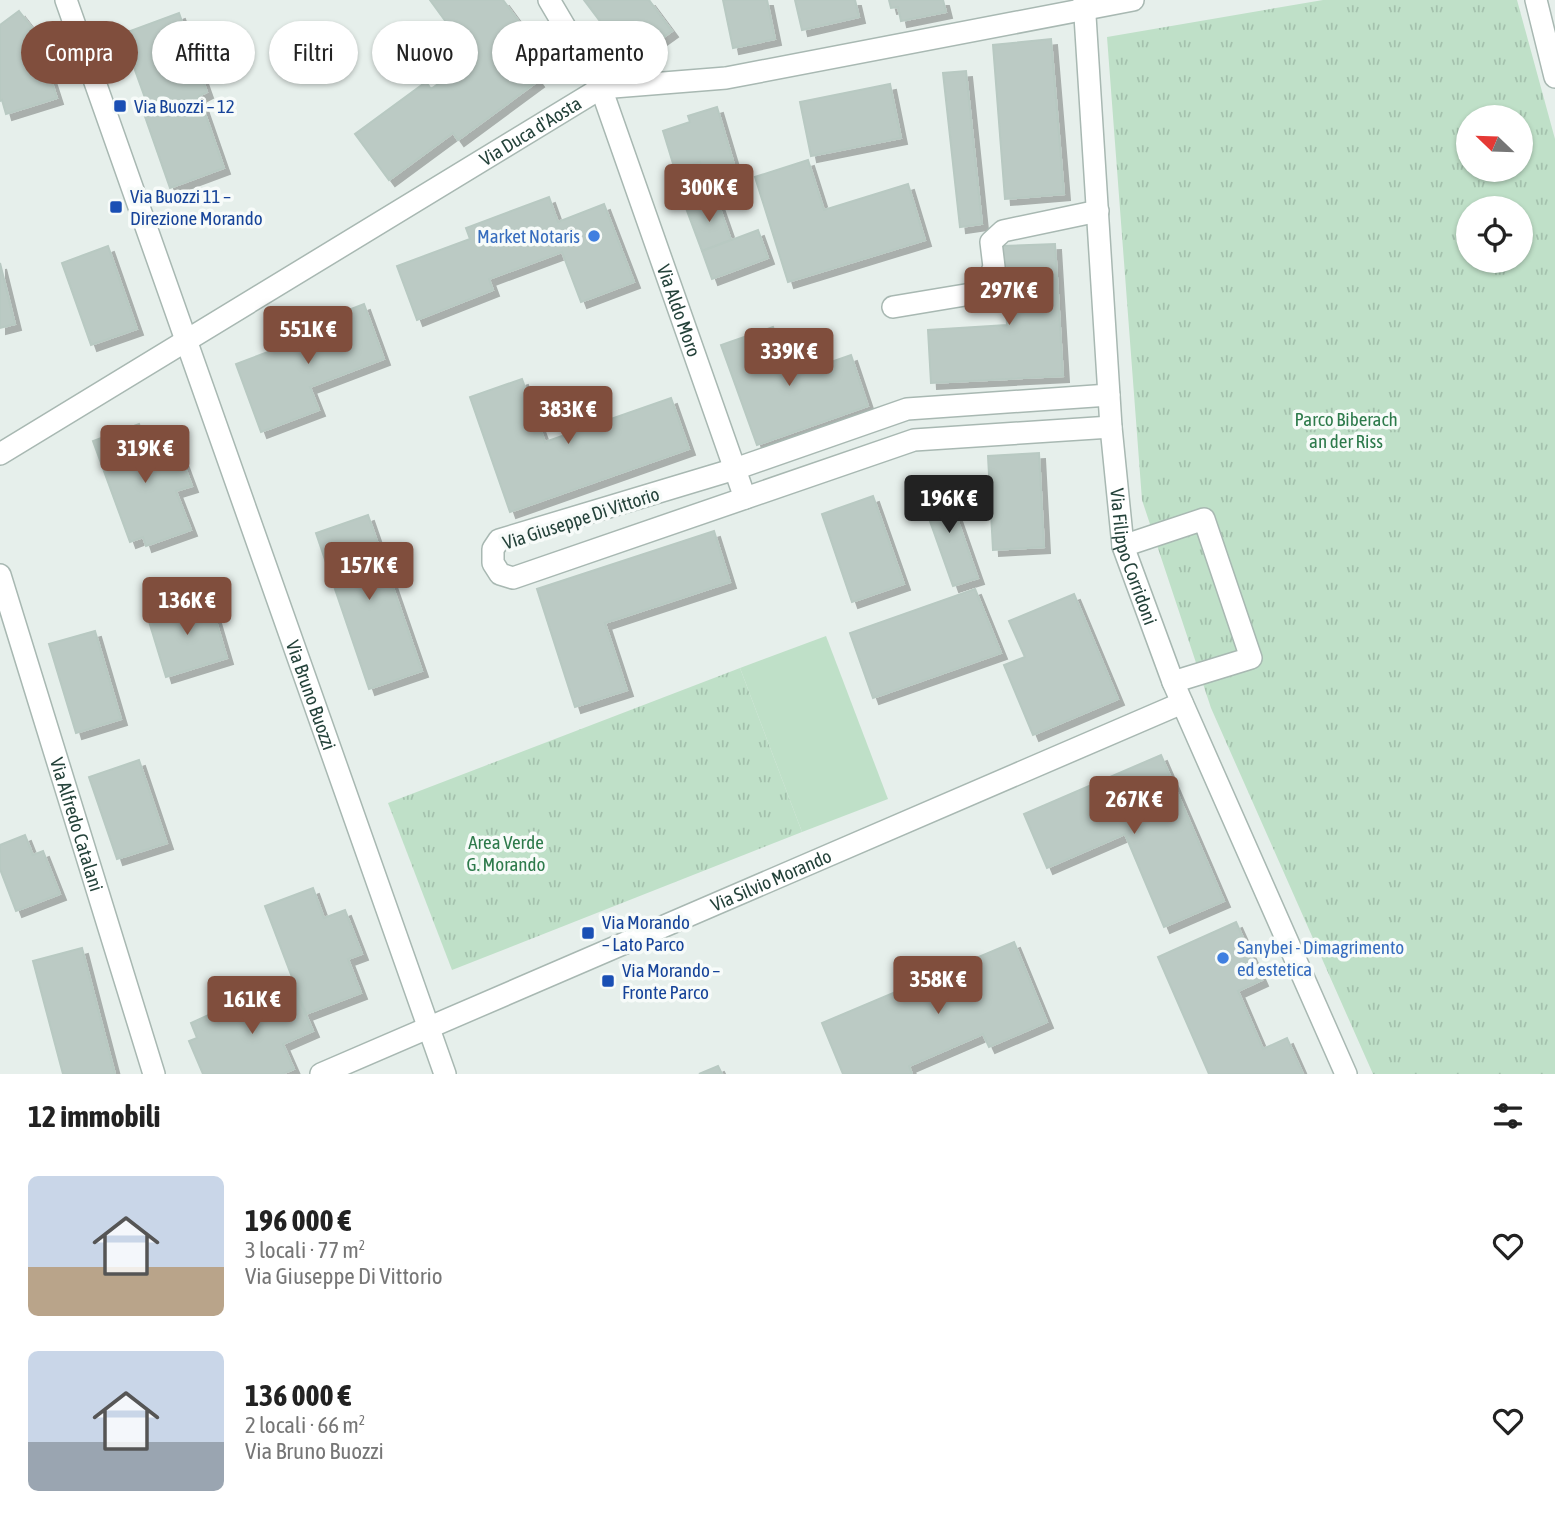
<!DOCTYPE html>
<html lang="it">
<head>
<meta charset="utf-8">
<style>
	:root { --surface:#fff; --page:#f6f6f6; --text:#222; --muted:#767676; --accent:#804e3d }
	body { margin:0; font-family:"Asap Condensed",sans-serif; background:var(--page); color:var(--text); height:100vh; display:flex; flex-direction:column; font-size:26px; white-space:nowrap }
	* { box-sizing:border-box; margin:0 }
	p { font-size:23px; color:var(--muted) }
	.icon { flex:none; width:38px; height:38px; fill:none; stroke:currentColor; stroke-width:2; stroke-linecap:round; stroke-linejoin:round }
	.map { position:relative; height:1074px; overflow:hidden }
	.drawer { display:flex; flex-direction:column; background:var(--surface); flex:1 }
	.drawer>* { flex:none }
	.guide { position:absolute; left:21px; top:21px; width:700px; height:63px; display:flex; gap:14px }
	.needle { width:46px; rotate:293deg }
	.controls { position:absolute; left:1456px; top:105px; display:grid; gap:14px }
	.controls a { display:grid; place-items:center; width:77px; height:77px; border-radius:50%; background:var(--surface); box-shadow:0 2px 5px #0004; font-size:35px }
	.price { position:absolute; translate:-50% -60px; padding:0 16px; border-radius:7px; background:var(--accent); color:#fff; font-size:23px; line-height:46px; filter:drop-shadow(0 2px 4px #0008) }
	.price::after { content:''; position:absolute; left:50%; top:42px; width:21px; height:16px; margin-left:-10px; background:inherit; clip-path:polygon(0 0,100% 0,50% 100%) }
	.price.selected { background:#222; color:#fff }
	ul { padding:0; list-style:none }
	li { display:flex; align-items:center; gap:21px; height:175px; padding:0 28px }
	li span { display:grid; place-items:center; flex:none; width:196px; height:140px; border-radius:10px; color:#555 }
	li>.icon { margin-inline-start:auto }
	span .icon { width:84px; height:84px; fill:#fffc; stroke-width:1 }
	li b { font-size:30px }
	h2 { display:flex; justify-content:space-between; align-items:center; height:84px; padding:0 28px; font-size:30px }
	.tag { padding:0 24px; border-radius:32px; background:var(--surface); box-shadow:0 2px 5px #0004; font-size:24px; line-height:63px }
	.tag.selected { background:var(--accent); color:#fff }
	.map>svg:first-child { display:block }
	.park { fill:url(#park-tufts); fill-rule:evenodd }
	.pitch { fill:#bfe0c8 }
	.building { fill:#bbcac4; stroke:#b8c9c2; stroke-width:2; filter:url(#shadow) }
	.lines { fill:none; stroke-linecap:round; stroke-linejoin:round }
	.minor-casing { stroke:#a8b8b2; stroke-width:24 }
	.minor { stroke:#fff; stroke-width:21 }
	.transit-dot { fill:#1a4fb4; stroke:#f7fbf9; stroke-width:2.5 }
	.shop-dot { fill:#3f7fe0; stroke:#f7fbf9; stroke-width:2.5 }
	.labels { text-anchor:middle; stroke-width:7; stroke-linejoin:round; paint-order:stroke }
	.transit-label { font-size:19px; fill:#164399; stroke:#f7fbf9; text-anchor:start }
	.street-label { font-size:19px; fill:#24423a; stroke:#f7fbf9 }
	.shop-label { font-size:19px; fill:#366cbe; stroke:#f7fbf9; text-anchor:end }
	.park-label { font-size:19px; fill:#2d7a4b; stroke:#f7fbf9 }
</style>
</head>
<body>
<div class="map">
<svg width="1555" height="1074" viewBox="0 0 1555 1074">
	<defs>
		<pattern id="park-tufts" width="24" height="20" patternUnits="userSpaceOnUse" patternTransform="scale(1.75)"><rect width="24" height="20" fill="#bfe0c8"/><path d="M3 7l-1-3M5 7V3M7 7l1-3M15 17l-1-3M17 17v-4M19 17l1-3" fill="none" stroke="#a4c1ad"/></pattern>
		<filter id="shadow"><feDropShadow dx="6" dy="6" stdDeviation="0" flood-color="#0004"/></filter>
	</defs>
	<rect width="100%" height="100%" fill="#e6efeb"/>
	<!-- park -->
	<g class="park">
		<path d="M1323,0H1517L1555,139V1074H1373L1211,708L1142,500L1107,37ZM1468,117H1521V170H1468ZM1468,208H1521V261H1468Z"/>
		<path d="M740,668L802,832L452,970L388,803Z"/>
	</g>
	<!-- pitch -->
	<path class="pitch" d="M826,636L888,799L802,832L740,668Z"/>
	<!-- building -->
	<g class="building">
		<path d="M430,0H503L528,34L512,45L538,81L458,140L453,133L389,180L355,134L426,82L431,89L473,59Z"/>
		<path d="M584,0H649L672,31L630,61Z"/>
		<path d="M723,0H767L775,39L733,48Z"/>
		<path d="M795,0H855L859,17L802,30Z"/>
		<path d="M889,0H943L946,12L901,21L898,7L891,8Z"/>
		<path d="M19,11L36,33L57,98L6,114L2,100L0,101V25Z"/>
		<path d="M179,13L207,92L199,96L224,168L170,188L143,111L149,109L122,34Z"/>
		<path d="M1051,39L1064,194L1005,199L993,45Z"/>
		<path d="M966,71L982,224L960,227L943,73Z"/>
		<path d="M890,84L901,138L811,156L800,102Z"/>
		<path d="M717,107L734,164L703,173L700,162L675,170L663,131L690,122L688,116Z"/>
		<path d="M808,160L824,210L908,184L925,240L788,282L755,177Z"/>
		<path d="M549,197L558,222L604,204L634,282L581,302L562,252L489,279L493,290L417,320L397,266L470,239L466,228Z"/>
		<path d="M716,197L731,240L702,251L686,208Z"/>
		<path d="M758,230L768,258L712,279L702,251Z"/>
		<path d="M1055,244L1063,376L931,383L928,330L1007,325L1002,246Z"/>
		<path d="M108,246L137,329L91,345L62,263Z"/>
		<path d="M0,263L15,324L0,328Z"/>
		<path d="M364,304L384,359L310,387L319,410L261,432L236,364L292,343L288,333Z"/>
		<path d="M773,327L791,376L851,355L868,406L757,445L721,345Z"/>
		<path d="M522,379L545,442L671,398L689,449L510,512L470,397Z"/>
		<path d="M139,424L149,453L176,443L192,486L176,491L191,530L146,546L143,537L130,542L93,441Z"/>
		<path d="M1039,453L1044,547L993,550L988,456Z"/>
		<path d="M945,484L978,578L953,586L920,493Z"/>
		<path d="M873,496L904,584L852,602L822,514Z"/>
		<path d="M368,515L422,671L369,689L316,533Z"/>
		<path d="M714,531L730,582L605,623L627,690L575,707L537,589Z"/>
		<path d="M975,589L1001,653L873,698L850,633Z"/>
		<path d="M1074,594L1118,699L1033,735L1004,665L1025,657L1009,621Z"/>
		<path d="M209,597L227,658L166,677L147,615Z"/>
		<path d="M95,631L121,719L76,733L49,644Z"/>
		<path d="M1161,755L1224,901L1164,927L1125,834L1047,868L1024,814Z"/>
		<path d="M139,760L167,843L117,859L89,777Z"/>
		<path d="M25,835L33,855L43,851L60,894L16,911L0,869V845Z"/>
		<path d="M313,888L324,918L345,910L362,954L348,959L361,993L306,1014L265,906Z"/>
		<path d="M1236,922L1262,980L1238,991L1263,1049L1287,1038L1303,1074H1209L1158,957Z"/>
		<path d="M1014,942L1047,1022L989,1047L983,1034L909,1066L912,1074H843L822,1023Z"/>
		<path d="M82,948L115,1074H63L33,961Z"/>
		<path d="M293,984L313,1031L283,1044L294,1069L282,1074H203L189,1041L197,1038L191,1023L213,1013L219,1021L238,1013L236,1007Z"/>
		<path d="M718,1066L722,1074H699Z"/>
	</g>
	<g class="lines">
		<defs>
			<g id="minor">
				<path id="s1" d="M66,0L445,1074"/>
				<path id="s2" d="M549,0L601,88L745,498"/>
				<path id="s3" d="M1084,0L1111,427L1123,546L1173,682L1346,1074"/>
				<path d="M1536,0L1555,77"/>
				<path d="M893,307L983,292L994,267L991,242L1003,231L1098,211"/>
				<path d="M1109,395L907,409L735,469L499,540L493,549V563L500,574L513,578L914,440L1111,427"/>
				<path id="s4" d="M0,454L601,88L726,78L1133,0"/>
				<path d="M1123,546L1204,519L1251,658L1173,682"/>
				<path id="s5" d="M0,575L154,1074"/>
				<path id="s6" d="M321,1074L1182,703"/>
			</g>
		</defs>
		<!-- minor casing -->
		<use href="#minor" class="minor-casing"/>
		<!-- minor -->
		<use href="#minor" class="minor"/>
	</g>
	<!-- markers -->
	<g class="transit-dot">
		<rect x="113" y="99" width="14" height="14" rx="3.5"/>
		<rect x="109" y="200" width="14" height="14" rx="3.5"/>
		<rect x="581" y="926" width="14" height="14" rx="3.5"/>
		<rect x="601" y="974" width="14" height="14" rx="3.5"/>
	</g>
	<g class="shop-dot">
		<circle cx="594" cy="236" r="7"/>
		<circle cx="1223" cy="958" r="7"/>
	</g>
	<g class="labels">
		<!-- transit labels -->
		<g class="transit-label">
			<text x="134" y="113">Via Buozzi – 12</text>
			<text x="130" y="203">Via Buozzi 11 –<tspan x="130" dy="22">Direzione Morando</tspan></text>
			<text x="602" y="929">Via Morando<tspan x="602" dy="22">– Lato Parco</tspan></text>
			<text x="622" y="977">Via Morando –<tspan x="622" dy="22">Fronte Parco</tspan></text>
		</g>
		<!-- street labels -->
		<g class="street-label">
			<text dy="7" stroke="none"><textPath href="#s4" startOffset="621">Via Duca d'Aosta</textPath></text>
			<text dy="7" stroke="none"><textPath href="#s2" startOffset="338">Via Aldo Moro</textPath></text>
			<text transform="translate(581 518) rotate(-18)" y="7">Via Giuseppe Di Vittorio</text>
			<text dy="7" stroke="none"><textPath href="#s3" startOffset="560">Via Filippo Corridoni</textPath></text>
			<text dy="7" stroke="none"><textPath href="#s1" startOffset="737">Via Bruno Buozzi</textPath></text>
			<text dy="7" stroke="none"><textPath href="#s5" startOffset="261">Via Alfredo Catalani</textPath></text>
			<text dy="7" stroke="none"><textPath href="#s6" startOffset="490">Via Silvio Morando</textPath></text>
		</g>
		<!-- shop labels -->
		<g class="shop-label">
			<text x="580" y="243">Market Notaris</text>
			<text x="1237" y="954" text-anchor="start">Sanybei - Dimagrimento<tspan x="1237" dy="22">ed estetica</tspan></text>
		</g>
		<!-- park labels -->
		<g class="park-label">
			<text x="1346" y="426">Parco Biberach<tspan x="1346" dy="22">an der Riss</tspan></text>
			<text x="506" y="849">Area Verde<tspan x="506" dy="22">G. Morando</tspan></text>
		</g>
	</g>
</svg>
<div class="controls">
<a><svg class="needle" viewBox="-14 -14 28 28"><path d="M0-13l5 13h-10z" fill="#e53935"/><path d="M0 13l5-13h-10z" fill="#767676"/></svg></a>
<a><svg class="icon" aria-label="locate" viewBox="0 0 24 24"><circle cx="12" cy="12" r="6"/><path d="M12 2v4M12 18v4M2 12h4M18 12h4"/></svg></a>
</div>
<b class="price" style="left:709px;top:224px">300K €</b>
<b class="price" style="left:1009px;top:327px">297K €</b>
<b class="price" style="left:308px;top:366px">551K €</b>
<b class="price" style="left:789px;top:388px">339K €</b>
<b class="price" style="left:568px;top:446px">383K €</b>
<b class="price" style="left:145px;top:485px">319K €</b>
<b class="price selected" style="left:949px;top:535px">196K €</b>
<b class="price" style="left:369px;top:602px">157K €</b>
<b class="price" style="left:187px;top:637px">136K €</b>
<b class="price" style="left:1134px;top:836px">267K €</b>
<b class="price" style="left:938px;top:1016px">358K €</b>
<b class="price" style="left:252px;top:1036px">161K €</b>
<div class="guide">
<a class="tag selected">Compra</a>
<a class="tag">Affitta</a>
<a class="tag">Filtri</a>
<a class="tag">Nuovo</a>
<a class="tag">Appartamento</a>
</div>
</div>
<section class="drawer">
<h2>12 immobili<svg class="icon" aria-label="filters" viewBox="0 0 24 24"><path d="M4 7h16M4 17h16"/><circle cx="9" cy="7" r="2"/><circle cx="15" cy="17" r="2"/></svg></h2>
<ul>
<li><span style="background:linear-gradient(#c9d6e8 65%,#b9a48a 0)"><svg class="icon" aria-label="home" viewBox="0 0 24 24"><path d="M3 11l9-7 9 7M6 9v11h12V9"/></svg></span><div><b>196 000 €</b><p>3 locali · 77 m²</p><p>Via Giuseppe Di Vittorio</p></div><svg class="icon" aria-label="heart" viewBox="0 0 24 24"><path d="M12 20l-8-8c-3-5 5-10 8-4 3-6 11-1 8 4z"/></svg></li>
<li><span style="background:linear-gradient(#c9d6e8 65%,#9aa5b1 0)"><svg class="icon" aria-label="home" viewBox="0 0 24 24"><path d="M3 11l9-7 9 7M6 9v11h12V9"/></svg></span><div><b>136 000 €</b><p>2 locali · 66 m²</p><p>Via Bruno Buozzi</p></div><svg class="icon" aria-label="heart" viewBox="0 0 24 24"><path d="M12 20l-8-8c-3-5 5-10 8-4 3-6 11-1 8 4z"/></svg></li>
</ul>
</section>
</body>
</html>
